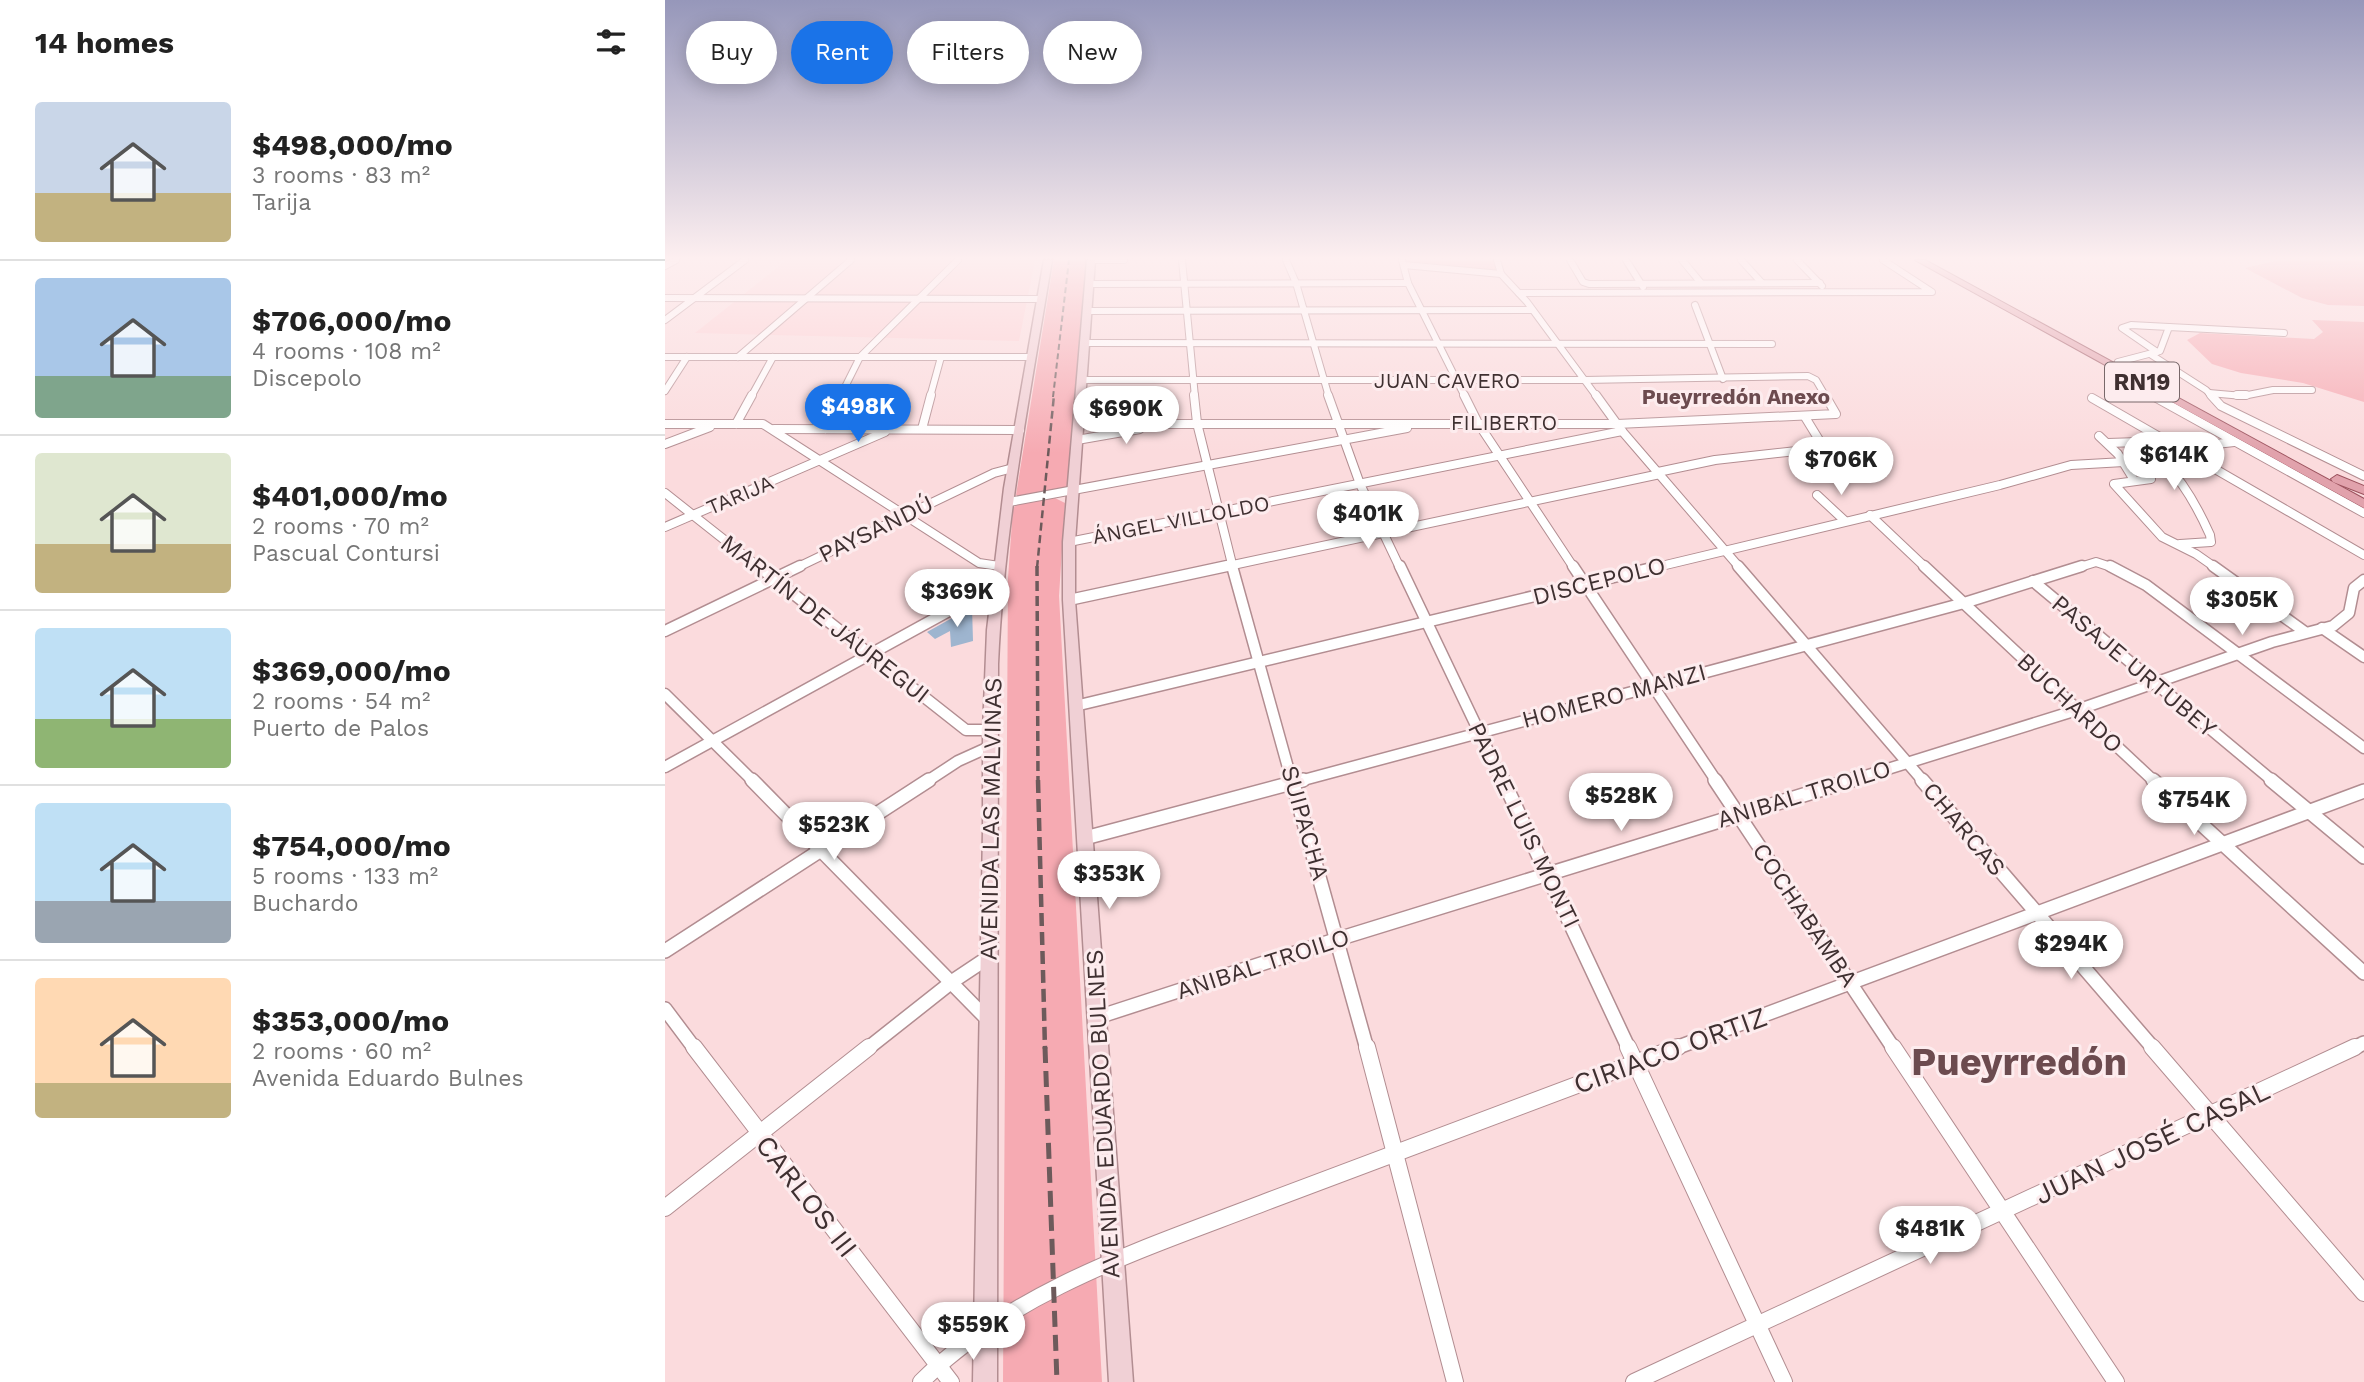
<!DOCTYPE html>
<html lang="en">
<head>
<meta charset="utf-8">
<style>
	:root { --surface:#fff; --page:#f2f2f2; --text:#222; --muted:#767676; --line:#e0e0e0; --accent:#1a73e8 }
	body { margin:0; font-family:"Work Sans",sans-serif; background:var(--page); color:var(--text); height:100vh; display:flex; flex-direction:column; font-size:26px; white-space:nowrap }
	* { box-sizing:border-box; margin:0 }
	p { font-size:23px; color:var(--muted) }
	.icon { flex:none; width:38px; height:38px; fill:none; stroke:currentColor; stroke-width:2; stroke-linecap:round; stroke-linejoin:round }
	.map { position:relative; flex:1; overflow:hidden }
	.side { display:flex; flex-direction:column; background:var(--surface); width:665px }
	.side>* { flex:none }
	.hud { position:absolute; left:21px; top:21px; width:665px; height:63px; display:flex; gap:14px }
	.price { position:absolute; translate:-50% -60px; padding:0 16px; border-radius:24px; background:#fff; color:#222; font-size:23px; line-height:46px; filter:drop-shadow(0 2px 4px #0008) }
	.price::after { content:''; position:absolute; left:50%; top:42px; width:21px; height:16px; margin-left:-10px; background:inherit; clip-path:polygon(0 0,100% 0,50% 100%) }
	.price.on { background:var(--accent); color:#fff }
	ul { padding:0; list-style:none }
	li { display:flex; align-items:center; gap:21px; height:175px; padding:0 35px }
	li+li { border-top:2px solid var(--line) }
	li span { display:grid; place-items:center; flex:none; width:196px; height:140px; border-radius:7px; color:#555 }
	li>.icon { margin-inline-start:auto }
	span .icon { width:84px; height:84px; fill:#fffc; stroke-width:1 }
	li b { font-size:30px }
	h2 { display:flex; justify-content:space-between; align-items:center; height:84px; padding:0 35px; font-size:30px }
	.pill { padding:0 24px; border-radius:32px; background:var(--surface); box-shadow:0 4px 18px #0003; font-size:24px; line-height:63px }
	.pill.on { background:var(--accent); color:#fff }
	main { display:flex; flex:1; min-height:0 }
	.map>svg:first-child { display:block }
	.built { fill:#fdcdd1 }
	.green { fill:#f6aab2 }
	.building { fill:#9eb5cf }
	.lines { fill:none; stroke-linecap:round; stroke-linejoin:round }
	.minor-far4-casing { stroke:#b28d91; stroke-width:8 }
	.minor-far3-casing { stroke:#b28d91; stroke-width:10 }
	.minor-far2-casing { stroke:#b28d91; stroke-width:13 }
	.minor-far1-casing { stroke:#b28d91; stroke-width:16 }
	.minor-casing { stroke:#b28d91; stroke-width:18 }
	.secondary-casing { stroke:#b28d91; stroke-width:3 }
	.primary-casing { stroke:#9b525d; stroke-width:2 }
	.minor-far4 { stroke:#fff; stroke-width:6 }
	.minor-far3 { stroke:#fff; stroke-width:8 }
	.minor-far2 { stroke:#fff; stroke-width:10 }
	.minor-far1 { stroke:#fff; stroke-width:13 }
	.minor { stroke:#fff; stroke-width:16 }
	.secondary { fill:#f0d0d5; fill-rule:evenodd }
	.primary { fill:#e1a2ac; fill-rule:evenodd }
	.rail-far4 { stroke:#6d5a5b; stroke-width:2; stroke-dasharray:6 3.5; stroke-linecap:butt }
	.rail-far3 { stroke:#6d5a5b; stroke-width:2.5; stroke-dasharray:8 4.5; stroke-linecap:butt }
	.rail-far2 { stroke:#6d5a5b; stroke-width:3.5; stroke-dasharray:10 5; stroke-linecap:butt }
	.rail-far1 { stroke:#6d5a5b; stroke-width:4.5; stroke-dasharray:13 6; stroke-linecap:butt }
	.rail { stroke:#6d5a5b; stroke-width:5; stroke-dasharray:16 8; stroke-linecap:butt }
	.labels { text-anchor:middle; stroke-width:6; stroke-linejoin:round; paint-order:stroke }
	.far-street-label { font-size:21px; fill:#3f3031; stroke:#fdecee }
	.far-neighbourhood-label { font-size:21px; font-weight:bold; fill:#6c4b4f; stroke:#fdecee }
	.shield { fill:#fdecee; stroke:#78686a; stroke-width:2 }
	.shield-label { font-size:23px; font-weight:bold; fill:#3f3031 }
	.street-label { font-size:24px; fill:#3f3031; stroke:#fdecee }
	.near-street-label { font-size:28px; fill:#3f3031; stroke:#fdecee }
	.near-district-label { font-size:38px; font-weight:bold; fill:#6c4b4f; stroke:#fdecee }
</style>
</head>
<body>
<main>
<section class="side">
<h2>14 homes<svg class="icon" aria-label="filters" viewBox="0 0 24 24"><path d="M4 7h16M4 17h16"/><circle cx="9" cy="7" r="2"/><circle cx="15" cy="17" r="2"/></svg></h2>
<ul>
<li><span style="background:linear-gradient(#c9d6e8 65%,#c2b280 0)"><svg class="icon" aria-label="home" viewBox="0 0 24 24"><path d="M3 11l9-7 9 7M6 9v11h12V9"/></svg></span><div><b>$498,000/mo</b><p>3 rooms · 83 m²</p><p>Tarija</p></div></li>
<li><span style="background:linear-gradient(#a9c7e8 70%,#7fa58c 0)"><svg class="icon" aria-label="home" viewBox="0 0 24 24"><path d="M3 11l9-7 9 7M6 9v11h12V9"/></svg></span><div><b>$706,000/mo</b><p>4 rooms · 108 m²</p><p>Discepolo</p></div></li>
<li><span style="background:linear-gradient(#dfe7d0 65%,#c2b280 0)"><svg class="icon" aria-label="home" viewBox="0 0 24 24"><path d="M3 11l9-7 9 7M6 9v11h12V9"/></svg></span><div><b>$401,000/mo</b><p>2 rooms · 70 m²</p><p>Pascual Contursi</p></div></li>
<li><span style="background:linear-gradient(#bfe0f5 65%,#8fb573 0)"><svg class="icon" aria-label="home" viewBox="0 0 24 24"><path d="M3 11l9-7 9 7M6 9v11h12V9"/></svg></span><div><b>$369,000/mo</b><p>2 rooms · 54 m²</p><p>Puerto de Palos</p></div></li>
<li><span style="background:linear-gradient(#bfe0f5 70%,#9aa5b1 0)"><svg class="icon" aria-label="home" viewBox="0 0 24 24"><path d="M3 11l9-7 9 7M6 9v11h12V9"/></svg></span><div><b>$754,000/mo</b><p>5 rooms · 133 m²</p><p>Buchardo</p></div></li>
<li><span style="background:linear-gradient(#ffd9b3 75%,#c2b280 0)"><svg class="icon" aria-label="home" viewBox="0 0 24 24"><path d="M3 11l9-7 9 7M6 9v11h12V9"/></svg></span><div><b>$353,000/mo</b><p>2 rooms · 60 m²</p><p>Avenida Eduardo Bulnes</p></div></li>
</ul>
</section>
<div class="map">
<svg width="1699" height="1382" viewBox="0 0 1699 1382">
	<rect width="100%" height="100%" fill="#fbdbdd"/>
	<!-- built -->
	<path class="built" d="M122,260H370L354,341L30,333Z"/>
	<!-- green -->
	<g class="green">
		<path d="M389,260H425L404,484L401,489L358,497L351,495Z"/>
		<path d="M743,260H829L832,270L825,271L744,264Z"/>
		<path d="M1615,260H1699V306L1663,305L1637,298L1580,268Z"/>
		<path d="M1647,320L1699,322V402L1638,383L1576,373L1547,364L1522,340L1535,333L1649,339L1658,332Z"/>
		<path d="M390,498L400,503L394,596L437,1382H338L343,578L348,508L353,504Z"/>
	</g>
	<!-- building -->
	<path class="building" d="M307,607L308,641L286,647L285,631L270,639L262,632Z"/>
	<g class="lines">
		<defs>
			<g id="minor-far4">
				<path d="M426,260H459"/>
				<path d="M517,260L530,397"/>
				<path d="M621,260L631,283L664,397"/>
				<path d="M737,260L743,283L800,397"/>
				<path d="M832,260L836,274L862,302L932,397"/>
				<path d="M905,260L918,282L924,284L1155,283"/>
				<path d="M961,260L978,287"/>
				<path d="M1017,260L1036,283"/>
				<path d="M1076,260L1097,283"/>
				<path d="M1132,260L1157,286"/>
				<path d="M739,265L836,274"/>
				<path d="M0,266L11,260"/>
				<path d="M424,284L743,283"/>
				<path d="M854,293L1267,292L1218,260"/>
				<path d="M0,298L376,299"/>
				<path d="M1030,305L1058,379"/>
				<path d="M421,311L867,310"/>
				<path d="M0,320L80,260"/>
				<path d="M420,343L1107,344"/>
				<path d="M1492,352L1457,328L1466,325L1504,327"/>
				<path d="M1485,354L1541,390L1548,397"/>
				<path d="M0,357H367"/>
				<path d="M73,357L186,260"/>
				<path d="M1453,362L1495,351L1504,327L1619,333"/>
				<path d="M416,380H919L1143,376L1151,380L1161,397"/>
				<path d="M1458,380L1489,397"/>
				<path d="M0,391L22,357"/>
				<path d="M1544,393L1578,396L1608,390H1647"/>
				<path d="M86,397L108,357"/>
				<path d="M175,397L195,357L293,260"/>
				<path d="M265,397L276,357"/>
			</g>
			<g id="minor-far3">
				<path d="M529,395L532,423L568,568"/>
				<path d="M663,395L695,484L735,568"/>
				<path d="M799,395L813,423L909,568"/>
				<path d="M931,395L957,431L1075,568"/>
				<path d="M1486,395L1699,513"/>
				<path d="M1546,395L1556,406L1699,476"/>
				<path d="M1572,395H1581"/>
				<path d="M1427,398L1699,555"/>
				<path d="M0,424H98L314,563L334,566"/>
				<path d="M71,424L87,395"/>
				<path d="M413,424H952L1171,414L1160,395"/>
				<path d="M109,429L355,430"/>
				<path d="M160,429L176,395"/>
				<path d="M257,429L266,395"/>
				<path d="M1434,436L1453,454L1469,480"/>
				<path d="M412,440L475,429"/>
				<path d="M1478,442C1510,469 1528,497 1545,535L1546,542L1515,544"/>
				<path d="M1443,443L1504,441"/>
				<path d="M0,444L45,427"/>
				<path d="M1516,448L1569,442"/>
				<path d="M993,472L1050,460L1159,448L1140,417"/>
				<path d="M1486,479L1449,484L1497,537L1531,554L1551,568"/>
				<path d="M0,493L95,568"/>
				<path d="M1152,495L1180,521"/>
				<path d="M344,502L742,428"/>
				<path d="M1205,515L1261,568"/>
				<path d="M0,527L220,432"/>
				<path d="M404,542L957,431"/>
				<path d="M131,568L329,473L348,468"/>
				<path d="M554,568L995,474"/>
				<path d="M988,568L1335,485L1406,465L1459,462"/>
				<path d="M1412,568L1431,562L1449,568"/>
			</g>
			<g id="minor-far2">
				<path d="M93,566L301,730H325"/>
				<path d="M567,566L627,782"/>
				<path d="M735,566L838,782"/>
				<path d="M908,566L1052,782"/>
				<path d="M1073,566L1259,782"/>
				<path d="M1259,566L1490,782"/>
				<path d="M1445,566L1481,585L1699,748"/>
				<path d="M1548,566L1640,632"/>
				<path d="M1368,581L1609,782"/>
				<path d="M404,600L562,566"/>
				<path d="M1657,628L1699,657"/>
				<path d="M0,631L135,566"/>
				<path d="M0,694L89,782"/>
				<path d="M410,706L995,566"/>
				<path d="M0,767L311,596L332,588"/>
				<path d="M261,782L293,761L324,747"/>
				<path d="M631,782L1299,603L1417,566"/>
				<path d="M1181,782L1412,710L1607,642L1668,626L1684,613L1689,588L1699,580"/>
			</g>
			<g id="minor-far1">
				<path d="M87,780L323,1020"/>
				<path d="M627,780L702,1049"/>
				<path d="M838,780L964,1049"/>
				<path d="M1050,780L1229,1049"/>
				<path d="M1257,780L1489,1049"/>
				<path d="M1488,780L1699,973"/>
				<path d="M1606,780L1699,857"/>
				<path d="M420,838L638,780"/>
				<path d="M0,951L264,780"/>
				<path d="M0,1009L30,1049"/>
				<path d="M433,1017L673,939L1187,780"/>
				<path d="M202,1049L288,981L324,957"/>
				<path d="M1008,1049L1699,791"/>
				<path d="M1687,1049L1699,1043"/>
			</g>
			<g id="minor">
				<path d="M29,1047L286,1382"/>
				<path d="M702,1047L790,1382"/>
				<path d="M963,1047L1119,1382"/>
				<path d="M1228,1047L1451,1382"/>
				<path d="M1487,1047L1699,1293"/>
				<path d="M0,1208L204,1047"/>
				<path d="M256,1382C350,1288 485,1247 606,1200C741,1148 877,1098 1013,1047"/>
				<path d="M969,1382L1690,1047"/>
			</g>
			<g id="secondary">
				<path d="M379,260H387C365,394 339,528 333,664L332,1382H308L318,830V730L322,630L339,488Z"/>
				<path d="M422,260H430L410,542V600L468,1382H444L398,600V542Z"/>
			</g>
			<g id="primary">
				<path d="M1250,260H1260L1699,499V508Z"/>
				<path d="M1672,475L1699,486V494L1668,482L1666,479Z"/>
			</g>
		</defs>
		<!-- minor-far4 casing -->
		<use href="#minor-far4" class="minor-far4-casing"/>
		<!-- minor-far3 casing -->
		<use href="#minor-far3" class="minor-far3-casing"/>
		<!-- minor-far2 casing -->
		<use href="#minor-far2" class="minor-far2-casing"/>
		<!-- minor-far1 casing -->
		<use href="#minor-far1" class="minor-far1-casing"/>
		<!-- minor casing -->
		<use href="#minor" class="minor-casing"/>
		<!-- secondary casing -->
		<use href="#secondary" class="secondary-casing"/>
		<!-- primary casing -->
		<use href="#primary" class="primary-casing"/>
		<!-- minor-far4 -->
		<use href="#minor-far4" class="minor-far4"/>
		<!-- minor-far3 -->
		<use href="#minor-far3" class="minor-far3"/>
		<!-- minor-far2 -->
		<use href="#minor-far2" class="minor-far2"/>
		<!-- minor-far1 -->
		<use href="#minor-far1" class="minor-far1"/>
		<!-- minor -->
		<use href="#minor" class="minor"/>
		<!-- secondary -->
		<use href="#secondary" class="secondary"/>
		<!-- primary -->
		<use href="#primary" class="primary"/>
		<!-- rail-far4 -->
		<path class="rail-far4" d="M388,397L404,260"/>
		<!-- rail-far3 -->
		<path class="rail-far3" d="M372,568L389,395"/>
		<!-- rail-far2 -->
		<path class="rail-far2" d="M372,566L373,782"/>
		<!-- rail-far1 -->
		<path class="rail-far1" d="M373,780L380,1049"/>
		<!-- rail -->
		<path class="rail" d="M380,1047L392,1382"/>
	</g>
	<!-- sky -->
	<linearGradient id="sky" x2="0" y2="1"><stop stop-color="#9697ba"/><stop offset="0.57" stop-color="#fdeff0"/><stop offset="1" stop-color="#fdeff0" stop-opacity="0"/></linearGradient>
	<rect width="1699" height="453" fill="url(#sky)"/>
	<g class="labels">
		<!-- far-street labels -->
		<g class="far-street-label">
			<text x="782" y="388">JUAN CAVERO</text>
			<text x="839" y="430">FILIBERTO</text>
			<text transform="translate(75 495) rotate(-23)" y="7">TARIJA</text>
			<text transform="translate(516 520) rotate(-11)" y="7">ÁNGEL VILLOLDO</text>
		</g>
		<!-- far-neighbourhood labels -->
		<g class="far-neighbourhood-label">
			<text x="1071" y="404">Pueyrredón Anexo</text>
		</g>
		<!-- shield labels -->
		<rect class="shield" x="1440" y="362.5" width="74" height="39" rx="5"/>
		<g class="shield-label">
			<text x="1477" y="390">RN19</text>
		</g>
		<!-- street labels -->
		<g class="street-label">
			<text transform="translate(211 529) rotate(-26)" y="8">PAYSANDÚ</text>
			<text transform="translate(934 581) rotate(-14)" y="8">DISCEPOLO</text>
			<text transform="translate(160 619) rotate(38)" y="8">MARTÍN DE JÁUREGUI</text>
			<text transform="translate(1469 666) rotate(40)" y="8">PASAJE URTUBEY</text>
			<text transform="translate(949 696) rotate(-15)" y="8">HOMERO MANZI</text>
			<text transform="translate(1405 703) rotate(43)" y="8">BUCHARDO</text>
			<text transform="translate(1139 794) rotate(-17)" y="8">ANIBAL TROILO</text>
			<text transform="translate(326 819) rotate(-89)" y="8">AVENIDA LAS MALVINAS</text>
			<text transform="translate(640 823) rotate(74)" y="8">SUIPACHA</text>
			<text transform="translate(859 825) rotate(64)" y="8">PADRE LUIS MONTI</text>
			<text transform="translate(1299 829) rotate(50)" y="8">CHARCAS</text>
			<text transform="translate(1140 915) rotate(56)" y="8">COCHABAMBA</text>
			<text transform="translate(598 964) rotate(-18)" y="8">ANIBAL TROILO</text>
			<text transform="translate(438 1114) rotate(-93)" y="8">AVENIDA EDUARDO BULNES</text>
		</g>
		<!-- near-street labels -->
		<g class="near-street-label">
			<text transform="translate(1005 1050) rotate(-20)" y="10">CIRIACO ORTIZ</text>
			<text transform="translate(1487 1142) rotate(-25)" y="10">JUAN JOSÉ CASAL</text>
			<text transform="translate(142 1196) rotate(52)" y="10">CARLOS III</text>
		</g>
		<!-- near-district labels -->
		<g class="near-district-label">
			<text x="1354" y="1075">Pueyrredón</text>
		</g>
	</g>
</svg>
<b class="price on" style="left:193px;top:444px">$498K</b>
<b class="price" style="left:461px;top:446px">$690K</b>
<b class="price" style="left:1509px;top:492px">$614K</b>
<b class="price" style="left:1176px;top:497px">$706K</b>
<b class="price" style="left:703px;top:551px">$401K</b>
<b class="price" style="left:292px;top:629px">$369K</b>
<b class="price" style="left:1577px;top:637px">$305K</b>
<b class="price" style="left:956px;top:833px">$528K</b>
<b class="price" style="left:1529px;top:837px">$754K</b>
<b class="price" style="left:169px;top:862px">$523K</b>
<b class="price" style="left:444px;top:911px">$353K</b>
<b class="price" style="left:1406px;top:981px">$294K</b>
<b class="price" style="left:1265px;top:1266px">$481K</b>
<b class="price" style="left:308px;top:1362px">$559K</b>
<div class="hud">
<a class="pill">Buy</a>
<a class="pill on">Rent</a>
<a class="pill">Filters</a>
<a class="pill">New</a>
</div>
</div>
</main>
</body>
</html>
